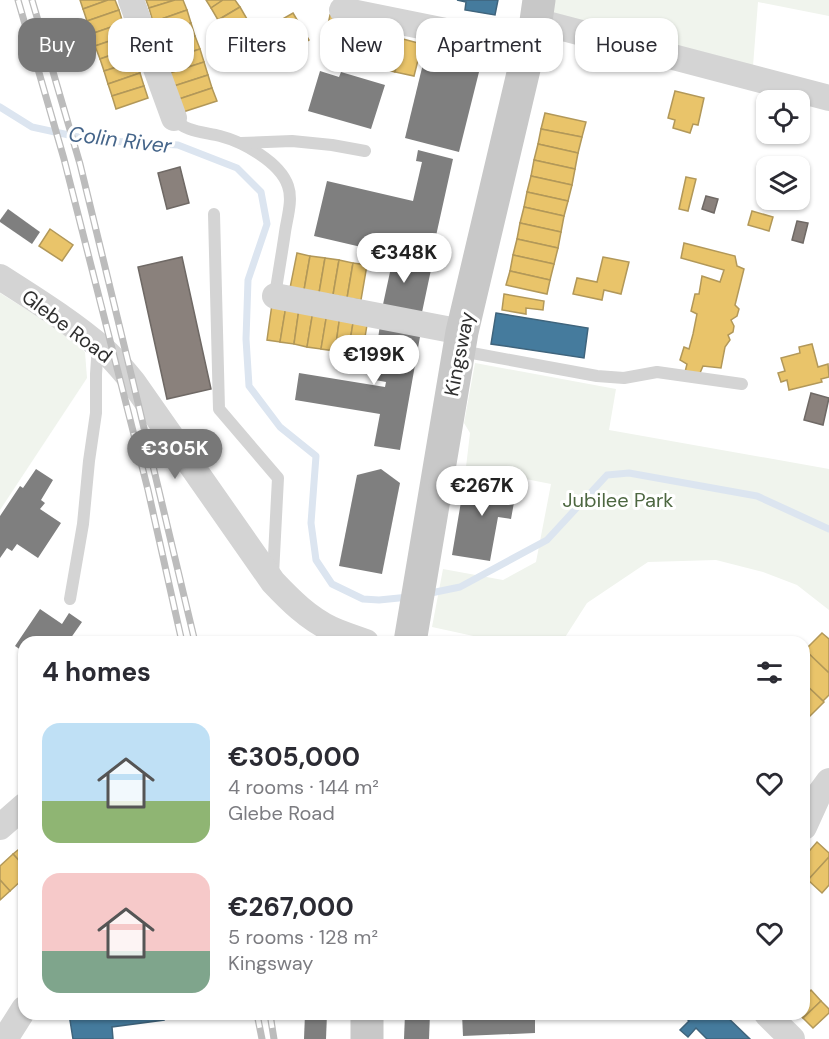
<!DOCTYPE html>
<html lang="en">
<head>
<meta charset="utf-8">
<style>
	:root { --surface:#fff; --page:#f7f7f7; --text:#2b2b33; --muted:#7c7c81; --accent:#787878 }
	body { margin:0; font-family:"DM Sans",sans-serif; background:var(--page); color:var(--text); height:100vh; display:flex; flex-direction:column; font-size:22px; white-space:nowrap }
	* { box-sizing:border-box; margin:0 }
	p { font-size:20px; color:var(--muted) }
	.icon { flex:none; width:33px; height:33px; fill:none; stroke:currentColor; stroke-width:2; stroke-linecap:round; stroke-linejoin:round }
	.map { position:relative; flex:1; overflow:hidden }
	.panel { position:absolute; left:18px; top:636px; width:792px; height:384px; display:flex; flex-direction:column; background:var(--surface); border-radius:18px; box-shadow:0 2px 4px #0004 }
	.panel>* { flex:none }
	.hud { position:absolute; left:18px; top:18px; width:794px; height:54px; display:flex; gap:12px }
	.tools { position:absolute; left:756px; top:90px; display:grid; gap:12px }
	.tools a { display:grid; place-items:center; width:54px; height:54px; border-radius:12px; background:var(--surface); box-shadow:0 2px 4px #0004; font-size:30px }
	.price { position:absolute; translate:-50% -51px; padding:0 14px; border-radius:21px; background:#fff; color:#222; font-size:20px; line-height:39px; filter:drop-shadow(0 2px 3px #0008) }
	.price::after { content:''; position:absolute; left:50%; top:36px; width:18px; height:14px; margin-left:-9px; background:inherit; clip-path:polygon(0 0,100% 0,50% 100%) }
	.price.selected { background:var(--accent); color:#fff }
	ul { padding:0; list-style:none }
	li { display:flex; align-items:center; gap:18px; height:150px; padding:0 24px }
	li span { display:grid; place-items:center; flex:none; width:168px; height:120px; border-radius:18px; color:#555 }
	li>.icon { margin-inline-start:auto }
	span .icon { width:72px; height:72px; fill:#fffc; stroke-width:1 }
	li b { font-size:26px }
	h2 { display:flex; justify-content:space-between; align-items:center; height:72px; padding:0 24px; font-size:26px }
	.chip { padding:0 21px; border-radius:18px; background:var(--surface); box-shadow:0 2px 4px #0004; font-size:21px; line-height:54px }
	.chip.selected { background:var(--accent); color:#fff }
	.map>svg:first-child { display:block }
	.green { fill:#f0f4ed }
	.homes { fill:#e9c46a; stroke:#b29859; stroke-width:1.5 }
	.public { fill:#457b9d; stroke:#3f647c; stroke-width:1.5 }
	.industry { fill:#8a817c; stroke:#6f6965; stroke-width:1.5 }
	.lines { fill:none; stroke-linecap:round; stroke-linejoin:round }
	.stream { stroke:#dce5f0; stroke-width:7 }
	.building { fill:#7f7f7f }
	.service { stroke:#d4d4d4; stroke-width:12 }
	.minor { stroke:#d4d4d4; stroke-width:26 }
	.primary { stroke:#c8c8c8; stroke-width:33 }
	.rail-casing { stroke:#bcbcbc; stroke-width:7 }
	.rail { stroke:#fff; stroke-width:4.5; stroke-dasharray:14; stroke-linecap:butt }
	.labels { text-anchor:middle; stroke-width:6; stroke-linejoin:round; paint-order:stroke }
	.street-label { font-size:20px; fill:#303030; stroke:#fff }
	.park-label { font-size:20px; fill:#4d6741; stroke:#fff }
	.water-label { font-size:21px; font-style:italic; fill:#45658a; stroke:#fff }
</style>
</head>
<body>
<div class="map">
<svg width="829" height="1039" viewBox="0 0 829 1039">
	<rect width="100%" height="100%" fill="#fff"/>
	<!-- green -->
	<g class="green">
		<path d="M555,0H829V16L758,2L753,66L553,14Z"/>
		<path d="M0,293L64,333L85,352L87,378L0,510Z"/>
		<path d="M475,363L616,389L609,430L829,469V610L797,585L763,572L716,560L648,562L587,603L562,642H501L432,627L443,569L503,580L536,562L551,484L466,467L470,433L464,423Z"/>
	</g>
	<!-- homes -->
	<g class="homes">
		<path d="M80,0H108L83,9Z"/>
		<path d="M108,0H115L119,10L87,21L83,9Z"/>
		<path d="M146,0H175L149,8Z"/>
		<path d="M175,0H183L187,10L153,22L149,8Z"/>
		<path d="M206,0H223L211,8Z"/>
		<path d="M223,0H235L240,7L218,20L211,8Z"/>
		<path d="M240,7L247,19L226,32L218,20Z"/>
		<path d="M119,10L123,23L91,34L87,21Z"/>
		<path d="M187,10L191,23L157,34L153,22Z"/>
		<path d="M293,13L309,40L295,49L279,21Z"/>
		<path d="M330,15L345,19L337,52L323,49Z"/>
		<path d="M345,19L360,22L352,55L337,52Z"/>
		<path d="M279,21L295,49L281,57L277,49L260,59L248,39Z"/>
		<path d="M360,22L375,26L367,59L352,55Z"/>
		<path d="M123,23L127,35L95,46L91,34Z"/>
		<path d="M191,23L195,36L162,48L157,34Z"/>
		<path d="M385,34L403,39L395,72L377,67Z"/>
		<path d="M127,35L131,48L100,59L95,46Z"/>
		<path d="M195,36L200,49L166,60L162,48Z"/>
		<path d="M403,39L422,44L414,76L395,72Z"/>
		<path d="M131,48L136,61L104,71L100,59Z"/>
		<path d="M200,49L204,62L170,73L166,60Z"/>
		<path d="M136,61L140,73L108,84L104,71Z"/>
		<path d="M204,62L208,75L174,86L170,73Z"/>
		<path d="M140,73L144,86L112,96L108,84Z"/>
		<path d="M208,75L212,88L179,99L174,86Z"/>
		<path d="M144,86L148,98L116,109L112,96Z"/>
		<path d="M212,88L217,101L183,112L179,99Z"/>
		<path d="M675,91L704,98L698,125L693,124L690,133L673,128L675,120L668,118Z"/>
		<path d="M545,113L586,122L582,137L541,129Z"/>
		<path d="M541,129L582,137L578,153L538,144Z"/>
		<path d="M538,144L578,153L575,169L534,160Z"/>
		<path d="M534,160L575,169L572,185L531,176Z"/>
		<path d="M531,176L572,185L568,201L527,192Z"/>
		<path d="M686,177L696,179L688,211L679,209Z"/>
		<path d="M527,192L568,201L564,216L524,207Z"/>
		<path d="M524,207L564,216L561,232L520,223Z"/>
		<path d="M752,211L773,217L769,231L748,225Z"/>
		<path d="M520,223L561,232L558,248L517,239Z"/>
		<path d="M50,229L73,245L62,261L39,246Z"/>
		<path d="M517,239L558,248L554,264L513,255Z"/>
		<path d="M684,243L735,256L737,266L744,269L735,305L739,309L737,316L731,320L734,326L733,332L728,335L730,340L725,347L721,368L703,366L700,373L685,372L687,364L680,360L684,347L689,349L693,334L697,314L691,311L695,294H699L702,276L720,282L724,270L681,258Z"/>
		<path d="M297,253L310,256L304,290L290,288Z"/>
		<path d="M513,255L554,264L550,280L510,271Z"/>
		<path d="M310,256L325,258L319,293L304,290Z"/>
		<path d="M603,257L629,262L621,294L604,290L602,300L573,294L577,278L597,282Z"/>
		<path d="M325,258L339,260L333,295L319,293Z"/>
		<path d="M339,260L353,263L347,298L333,295Z"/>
		<path d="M353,263L367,265L361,300L347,298Z"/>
		<path d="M510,271L550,280L547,294L506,285Z"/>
		<path d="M504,294L544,301L543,310L526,308V314L502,310Z"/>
		<path d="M272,304L286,306L280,342L267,340Z"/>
		<path d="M286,306L299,309L294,344L280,342Z"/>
		<path d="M299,309L313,311L307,347L294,344Z"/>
		<path d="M313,311L327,313L321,349L307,347Z"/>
		<path d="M327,313L340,315L335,351L321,349Z"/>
		<path d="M340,315L354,317L348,353L335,351Z"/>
		<path d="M354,317L368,319L362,355L348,353Z"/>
		<path d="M812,344L818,367L828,364L829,377L821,379L822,382L789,390L787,380L781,382L778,373L785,371L781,358L800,353L799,347Z"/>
		<path d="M822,633L829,639V673L805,650Z"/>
		<path d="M805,650L829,673V695L823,701L804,683Z"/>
		<path d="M804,683L824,702L807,719L804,716Z"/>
		<path d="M817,842L829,853V857L808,880L804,876V857Z"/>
		<path d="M24,845V866L13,854Z"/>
		<path d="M13,854L24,866V878L10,891L0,880V866Z"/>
		<path d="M829,857V885L822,893L808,880Z"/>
		<path d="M0,880L10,891L0,900Z"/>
		<path d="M811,990L821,1001L803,1018L799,1014H804V997Z"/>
		<path d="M821,1001L829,1009V1013L813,1028L803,1018Z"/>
	</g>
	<!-- public -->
	<g class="public">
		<path d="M457,0H498L495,15L465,10L466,2Z"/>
		<path d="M496,313L588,328L584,358L491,344Z"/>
		<path d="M69,1014H163L164,1020L112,1027L113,1039H73Z"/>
		<path d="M684,1014H724L750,1039H707L696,1028L688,1037L680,1030L689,1021L683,1015Z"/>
	</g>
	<!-- industry -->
	<g class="industry">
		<path d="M180,167L189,203L167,209L158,173Z"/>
		<path d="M706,196L718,199L714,213L702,209Z"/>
		<path d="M797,221L808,223L803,243L792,240Z"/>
		<path d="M182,257L211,389L167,399L138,267Z"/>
		<path d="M811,393L829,398L823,425L804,420Z"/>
	</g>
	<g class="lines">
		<!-- stream -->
		<g class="stream">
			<path d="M0,107L32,127L92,140L178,145L237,168L261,192L267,224L248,280L246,339L249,386L280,427L316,456L311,523L316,560L332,584L363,599L379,600L409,597"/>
			<path d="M426,594L460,587L547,540L607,475L629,473L757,496L829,529"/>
		</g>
	</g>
	<!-- building -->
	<g class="building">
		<path d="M429,39L484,52L459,152L405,138Z"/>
		<path d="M320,71L339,77L341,72L385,85L371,129L308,111Z"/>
		<path d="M418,150L453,159L430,263L314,236L327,181L413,201L422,162L416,161Z"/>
		<path d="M8,209L40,232L32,244L0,222V220Z"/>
		<path d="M373,254L432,265L421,317L382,309L390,272L370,268Z"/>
		<path d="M380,325L421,331L400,450L374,446L380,414L295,400L299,373L385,387L386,382L370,379L374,356L389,358L390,354L376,352Z"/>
		<path d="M36,469L53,480L41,500L45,503L40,509L61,523L38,558L17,544L12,551L7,548L0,558V516L20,486L23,488Z"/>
		<path d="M381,469L400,483L382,574L339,566L357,475Z"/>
		<path d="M465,478L517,486L511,519L498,517L490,561L452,555Z"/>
		<path d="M40,609L62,624L69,613L82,622L68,642H24V652L15,646Z"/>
		<path d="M305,1014H327L326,1039H304Z"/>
		<path d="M405,1014H430L429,1039H404Z"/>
		<path d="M462,1014H535V1033L463,1036Z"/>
	</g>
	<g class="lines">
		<!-- service -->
		<g class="service">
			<path d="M174,118C184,132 204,132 220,136C243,142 280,162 288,186C293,200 287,218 285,232C282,253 278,275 275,296"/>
			<path d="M241,143L292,141L332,145L365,151"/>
			<path d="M214,214L219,409L278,478L273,575"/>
			<path d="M461,351L597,376L624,378L657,372L742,384"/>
			<path d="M70,599L83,524L89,461L96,413V374L98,345"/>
		</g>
		<!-- minor -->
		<g class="minor">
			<path d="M131,0L174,118"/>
			<path d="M342,10L529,48"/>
			<path d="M536,21L829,98"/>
			<path d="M0,277C36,300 73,323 105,351C115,360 124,371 133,382L273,582C290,600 308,618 331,629C342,634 354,638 366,642"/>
			<path d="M275,296L462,332"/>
			<path d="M0,827L24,806"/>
			<path d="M804,827L818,796L829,781"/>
			<path d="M767,1014L792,1039"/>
			<path d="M5,1039L24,1009"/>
		</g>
		<!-- primary -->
		<g class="primary">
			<path d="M410,642L462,332L529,48L536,21L539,0"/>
			<path d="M367,1039V1014"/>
		</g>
		<defs>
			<g id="rail">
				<path d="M18,0L64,159L148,490L182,642"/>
				<path d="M32,0L80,164L133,382L195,642"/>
				<path d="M257,1014L262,1039"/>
				<path d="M270,1014L274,1039"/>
			</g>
		</defs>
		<!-- rail casing -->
		<use href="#rail" class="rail-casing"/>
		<!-- rail -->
		<use href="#rail" class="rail"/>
	</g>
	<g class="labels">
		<!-- street labels -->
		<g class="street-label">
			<text transform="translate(67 326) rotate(37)" y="7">Glebe Road</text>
			<text transform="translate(459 354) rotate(-79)" y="7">Kingsway</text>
		</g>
		<!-- park labels -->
		<g class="park-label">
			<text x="618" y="507">Jubilee Park</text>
		</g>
		<!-- water labels -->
		<g class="water-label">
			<text transform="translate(120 140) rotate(7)" y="7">Colin River</text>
		</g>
	</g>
</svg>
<div class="tools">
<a><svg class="icon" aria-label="locate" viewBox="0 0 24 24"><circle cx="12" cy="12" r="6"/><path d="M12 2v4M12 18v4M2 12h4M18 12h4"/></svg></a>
<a><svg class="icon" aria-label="layers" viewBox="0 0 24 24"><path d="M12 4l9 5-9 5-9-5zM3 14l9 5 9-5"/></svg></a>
</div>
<b class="price" style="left:404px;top:284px">€348K</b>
<b class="price" style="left:374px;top:386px">€199K</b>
<b class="price selected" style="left:175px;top:480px">€305K</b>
<b class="price" style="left:482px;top:517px">€267K</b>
<div class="hud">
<a class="chip selected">Buy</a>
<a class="chip">Rent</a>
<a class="chip">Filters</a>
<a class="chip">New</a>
<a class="chip">Apartment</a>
<a class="chip">House</a>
</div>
<section class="panel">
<h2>4 homes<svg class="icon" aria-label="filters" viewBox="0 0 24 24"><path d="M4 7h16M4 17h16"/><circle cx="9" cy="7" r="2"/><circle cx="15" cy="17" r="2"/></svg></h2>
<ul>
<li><span style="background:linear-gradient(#bfe0f5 65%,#8fb573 0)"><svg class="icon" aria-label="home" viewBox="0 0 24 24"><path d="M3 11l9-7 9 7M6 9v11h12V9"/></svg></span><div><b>€305,000</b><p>4 rooms · 144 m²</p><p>Glebe Road</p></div><svg class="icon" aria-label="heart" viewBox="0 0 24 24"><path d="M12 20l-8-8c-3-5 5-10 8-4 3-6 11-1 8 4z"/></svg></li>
<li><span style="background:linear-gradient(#f6c9c9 65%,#7fa58c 0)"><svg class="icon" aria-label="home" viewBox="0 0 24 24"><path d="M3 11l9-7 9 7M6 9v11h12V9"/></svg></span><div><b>€267,000</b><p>5 rooms · 128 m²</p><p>Kingsway</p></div><svg class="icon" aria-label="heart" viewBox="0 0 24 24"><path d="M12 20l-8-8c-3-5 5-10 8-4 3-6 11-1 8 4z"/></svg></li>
</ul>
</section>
</div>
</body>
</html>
